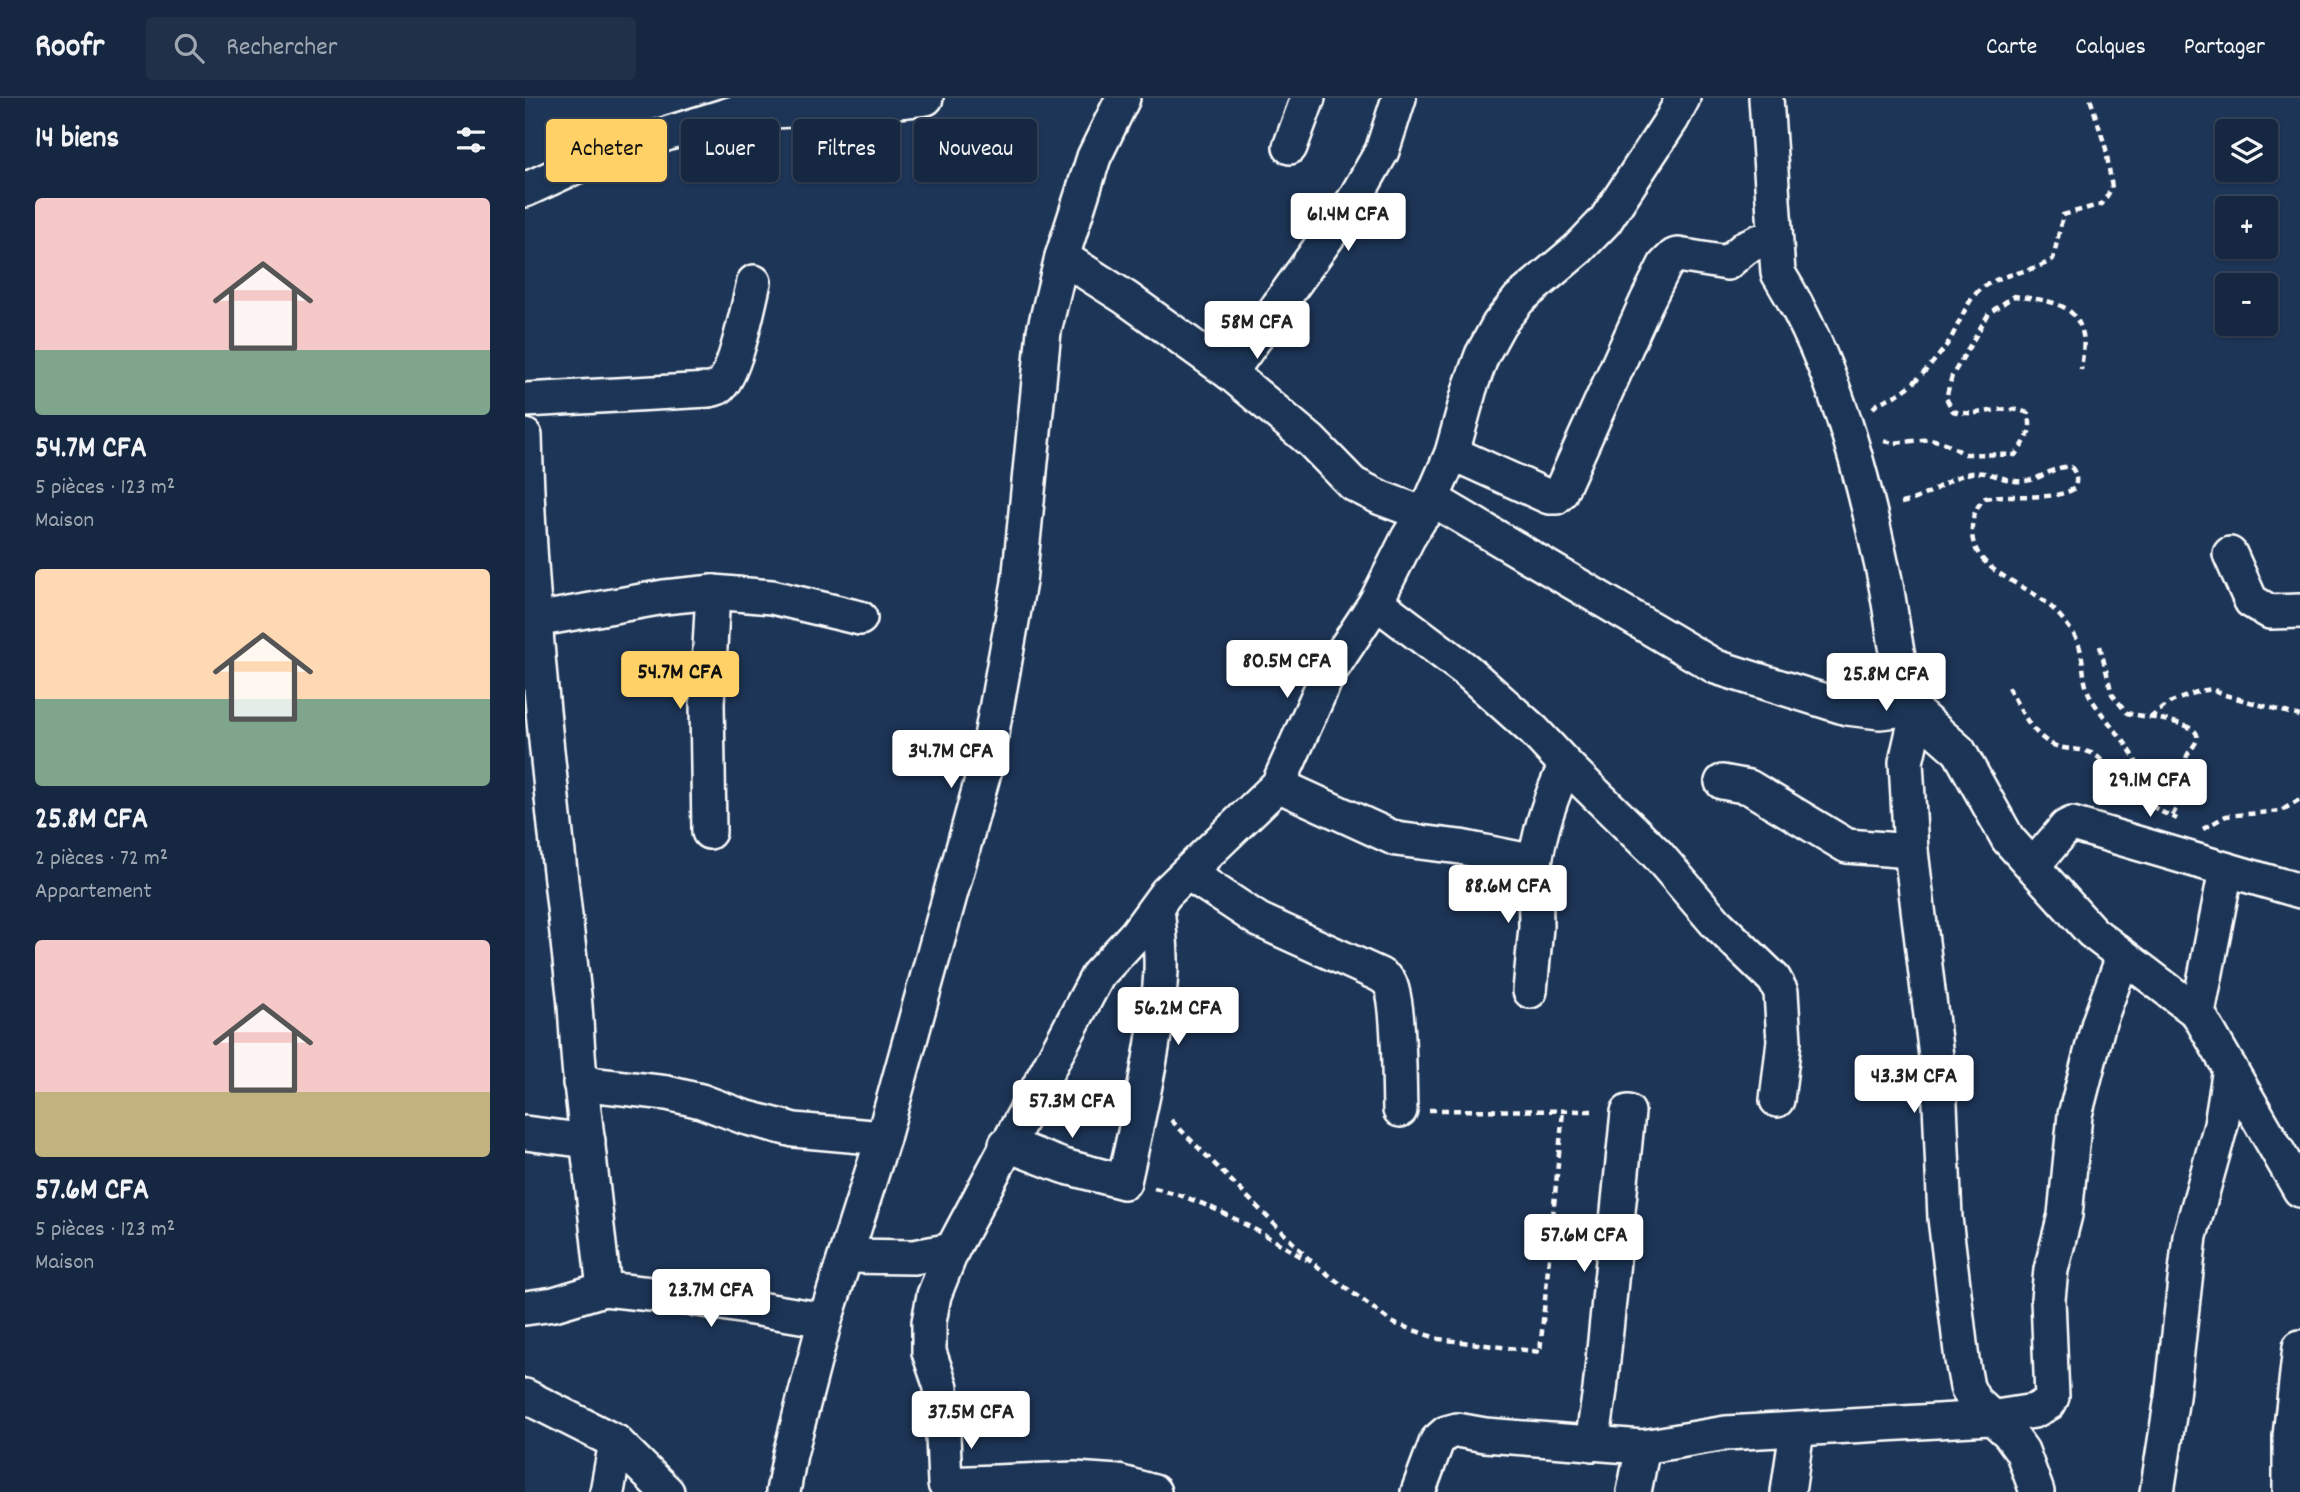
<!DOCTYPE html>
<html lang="fr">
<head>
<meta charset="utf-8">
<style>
	:root { --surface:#162841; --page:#1f3048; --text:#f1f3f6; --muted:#9ea6b1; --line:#35445a; --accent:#ffd166 }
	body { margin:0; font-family:Dekko,sans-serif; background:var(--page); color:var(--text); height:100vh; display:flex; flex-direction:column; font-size:26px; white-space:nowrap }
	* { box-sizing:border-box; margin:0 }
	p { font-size:23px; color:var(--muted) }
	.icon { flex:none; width:38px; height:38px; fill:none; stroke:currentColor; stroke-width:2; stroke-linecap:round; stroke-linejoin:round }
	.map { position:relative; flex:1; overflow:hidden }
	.details { display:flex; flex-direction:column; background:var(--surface); width:525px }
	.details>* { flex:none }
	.banner { position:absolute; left:21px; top:21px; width:665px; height:63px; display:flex; gap:14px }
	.tools { position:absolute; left:1690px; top:21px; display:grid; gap:14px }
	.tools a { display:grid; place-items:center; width:63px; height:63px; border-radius:7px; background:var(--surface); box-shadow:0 2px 5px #0004,0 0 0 2px var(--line); font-size:35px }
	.price { position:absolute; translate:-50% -60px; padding:0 16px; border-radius:7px; background:#fff; color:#222; font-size:23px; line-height:46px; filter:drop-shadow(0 2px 4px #0008) }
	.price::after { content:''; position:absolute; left:50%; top:42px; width:21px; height:16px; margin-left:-10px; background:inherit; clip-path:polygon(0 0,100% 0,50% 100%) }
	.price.current { background:var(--accent); color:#111 }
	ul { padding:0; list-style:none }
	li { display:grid; align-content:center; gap:14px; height:371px; padding:0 35px }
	li span { display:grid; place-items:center; height:217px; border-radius:7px; color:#555 }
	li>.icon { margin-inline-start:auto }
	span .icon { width:126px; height:126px; fill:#fffc; stroke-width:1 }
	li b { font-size:30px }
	h2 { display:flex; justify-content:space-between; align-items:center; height:84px; padding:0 35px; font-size:30px }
	.chip { padding:0 24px; border-radius:7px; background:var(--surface); box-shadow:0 2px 5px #0004,0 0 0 2px var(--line); font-size:24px; line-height:63px }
	.chip.current { background:var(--accent); color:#111 }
	header { display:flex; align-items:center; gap:42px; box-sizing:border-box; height:98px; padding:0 35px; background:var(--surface); border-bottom:2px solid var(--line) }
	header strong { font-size:33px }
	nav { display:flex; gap:38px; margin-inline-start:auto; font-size:24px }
	.search { width:490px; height:63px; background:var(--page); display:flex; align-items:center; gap:18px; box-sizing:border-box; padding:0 24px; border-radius:7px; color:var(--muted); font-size:26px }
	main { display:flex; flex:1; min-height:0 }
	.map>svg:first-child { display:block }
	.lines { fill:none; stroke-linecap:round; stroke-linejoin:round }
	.minor-casing { stroke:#fff; stroke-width:38 }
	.path { stroke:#fff; stroke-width:4.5; stroke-dasharray:7 5; stroke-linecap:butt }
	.minor { stroke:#1d3557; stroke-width:33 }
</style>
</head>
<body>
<header>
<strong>Roofr</strong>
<div class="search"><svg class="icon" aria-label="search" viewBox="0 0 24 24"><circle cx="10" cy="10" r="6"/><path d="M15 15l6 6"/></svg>Rechercher</div>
<nav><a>Carte</a><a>Calques</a><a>Partager</a></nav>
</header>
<main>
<section class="details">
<h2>14 biens<svg class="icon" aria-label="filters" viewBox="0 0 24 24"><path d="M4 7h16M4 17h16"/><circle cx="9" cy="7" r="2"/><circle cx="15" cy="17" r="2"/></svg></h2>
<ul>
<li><span style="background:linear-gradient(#f6c9c9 70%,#7fa58c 0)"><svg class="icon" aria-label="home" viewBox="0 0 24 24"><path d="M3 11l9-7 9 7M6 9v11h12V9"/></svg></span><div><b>54.7M CFA</b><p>5 pièces · 123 m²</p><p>Maison</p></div></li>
<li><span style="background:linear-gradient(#ffd9b3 60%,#7fa58c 0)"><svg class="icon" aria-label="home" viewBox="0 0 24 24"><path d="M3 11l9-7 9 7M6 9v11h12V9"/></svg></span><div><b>25.8M CFA</b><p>2 pièces · 72 m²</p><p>Appartement</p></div></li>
<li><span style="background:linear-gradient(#f6c9c9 70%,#c2b280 0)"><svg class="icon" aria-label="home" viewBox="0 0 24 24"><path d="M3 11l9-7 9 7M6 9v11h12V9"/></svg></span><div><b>57.6M CFA</b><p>5 pièces · 123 m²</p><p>Maison</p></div></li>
</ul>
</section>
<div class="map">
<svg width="1775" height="1394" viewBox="0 0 1775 1394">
	<rect width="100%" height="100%" fill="#1d3557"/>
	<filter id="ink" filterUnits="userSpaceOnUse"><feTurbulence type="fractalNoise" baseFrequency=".0143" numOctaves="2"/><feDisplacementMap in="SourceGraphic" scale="14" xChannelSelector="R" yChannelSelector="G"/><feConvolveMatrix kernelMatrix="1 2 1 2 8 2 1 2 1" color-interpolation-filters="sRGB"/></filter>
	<g filter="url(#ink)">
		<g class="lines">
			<defs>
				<g id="minor">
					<path d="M1241,0L1253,175C1307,262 1335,366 1356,464C1363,492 1366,520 1371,548C1375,569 1382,590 1388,610L1392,616L1434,653L1483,741L1567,834L1673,915L1775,1092"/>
					<path d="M765,49L783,0"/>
					<path d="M0,92L50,69L144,35L209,15L307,10L401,0"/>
					<path d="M537,159L601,200L705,275L786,343L828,386L856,400L899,416"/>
					<path d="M705,275L829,102L857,53L874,0"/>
					<path d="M0,302L184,292C185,292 193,290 194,289C210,277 224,205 229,184"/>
					<path d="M0,338C5,525 28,711 49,897C52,926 52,957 56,986C64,1055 72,1123 79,1191L29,1206L0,1210"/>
					<path d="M927,355L1024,399H1031L1035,395L1121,205L1140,167L1149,158L1153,157L1202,165L1221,149L1235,143L1250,141"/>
					<path d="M907,401L1191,569L1322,610L1355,614L1388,610"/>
					<path d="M1705,456L1726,503L1745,514L1775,513"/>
					<path d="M851,504L941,572L1009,633L1041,667L1132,756L1191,825L1249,881L1256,894L1259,943L1252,1002"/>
					<path d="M10,522L139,499L188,494L247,499L335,520"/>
					<path d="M1392,616L1381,664L1386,753L1414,983L1420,1120L1437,1262L1442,1289L1449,1303L1484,1335L1497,1353L1512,1394"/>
					<path d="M1197,684L1224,689L1322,748L1386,753"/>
					<path d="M753,687L871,741L935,749L1010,764C1016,728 1025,699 1041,667"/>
					<path d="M184,734L182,605L188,494"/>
					<path d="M1508,768L1541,729L1547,726L1775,793"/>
					<path d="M663,775L734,822L855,877C856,878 863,882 864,884C875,901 874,988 875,1012"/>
					<path d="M1005,893L1011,829L1010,764"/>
					<path d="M1673,915L1701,772"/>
					<path d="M55,985L142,995L176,1003L219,1019L269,1032L358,1040"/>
					<path d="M0,1035L63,1043"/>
					<path d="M481,1046L538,1068L599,1084C614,1015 632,944 636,873C637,852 634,830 632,809"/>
					<path d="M427,1152L409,1197L404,1224V1254L416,1289L420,1386L550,1381L593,1384L629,1394"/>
					<path d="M321,1158L389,1159L427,1152L573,877L611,836L641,795L753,687L802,578L851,504L883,440L907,401L927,355L945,290L957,257L974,226L994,201L1053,151L1080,123L1147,21L1158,0"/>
					<path d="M79,1191L173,1201L300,1222"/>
					<path d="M0,1298L91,1344L142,1394"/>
					<path d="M1067,1346L1075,1292L1103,1014"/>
					<path d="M82,1394L91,1344"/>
					<path d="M258,1394L265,1356L300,1222L358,1040L461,667L494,484L519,233L537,159L569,59L598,0"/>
					<path d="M893,1394L912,1343L921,1335L932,1332L960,1337L1118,1349"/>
					<path d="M1109,1394L1118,1349L1201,1335L1465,1320L1509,1313L1524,1305L1527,1299L1523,1201L1526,1172L1540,1117L1550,1017L1574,924L1598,859"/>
					<path d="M1263,1394L1272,1332"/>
					<path d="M1632,1394L1647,1299L1665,1138L1696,1027L1705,970"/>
					<path d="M1765,1394V1338L1775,1249"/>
				</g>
			</defs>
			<!-- minor casing -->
			<use href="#minor" class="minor-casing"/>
			<!-- path -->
			<g class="path">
				<path d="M1348,310C1356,302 1362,302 1371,297C1388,289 1410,263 1421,248C1434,230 1440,202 1458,189C1479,174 1508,175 1528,161L1538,117L1577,106L1587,90L1581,51L1565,0"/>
				<path d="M1359,343L1369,345L1406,341L1420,345L1440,356L1490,357C1501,343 1509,333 1503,315C1475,304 1457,321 1428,313L1421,300L1427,278L1464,215L1489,198C1517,202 1551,202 1558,237C1560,247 1557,261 1556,272"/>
				<path d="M1376,405C1404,400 1422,379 1446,375C1467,371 1483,388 1505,382C1519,379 1531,367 1546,369C1552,376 1552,381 1550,390C1528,405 1487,394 1460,400C1451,409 1448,416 1447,429C1444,474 1499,483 1525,508C1533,515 1540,524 1546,532C1563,555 1554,577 1565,598C1576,618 1595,635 1606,654C1616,669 1616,690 1625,705C1632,714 1643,716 1652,721"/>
				<path d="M1575,548L1587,596L1602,615C1616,619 1669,623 1672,637C1674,646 1662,653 1661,661C1659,687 1661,695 1647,718"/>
				<path d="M1483,589C1495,610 1507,639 1531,648C1545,653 1560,649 1573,659C1584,668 1586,692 1591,705"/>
				<path d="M1625,620L1644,605L1674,593L1687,591L1700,597L1775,618"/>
				<path d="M1678,731L1701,718L1756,713L1775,701"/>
				<path d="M904,1012L1071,1013"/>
				<path d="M646,1022L789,1166L868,1225L914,1241L1015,1254L1038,1013"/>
				<path d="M629,1090C685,1103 733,1133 782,1162"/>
			</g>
			<!-- minor -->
			<use href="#minor" class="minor"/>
		</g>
	</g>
</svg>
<div class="tools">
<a><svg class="icon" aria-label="layers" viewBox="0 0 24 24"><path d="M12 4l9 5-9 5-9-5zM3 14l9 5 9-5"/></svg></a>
<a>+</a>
<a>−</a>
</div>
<b class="price" style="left:823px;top:155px">61.4M CFA</b>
<b class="price" style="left:732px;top:263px">58M CFA</b>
<b class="price" style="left:762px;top:602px">80.5M CFA</b>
<b class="price current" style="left:155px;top:613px">54.7M CFA</b>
<b class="price" style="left:1361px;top:615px">25.8M CFA</b>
<b class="price" style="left:426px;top:692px">34.7M CFA</b>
<b class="price" style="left:1625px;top:721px">29.1M CFA</b>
<b class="price" style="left:983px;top:827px">88.6M CFA</b>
<b class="price" style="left:653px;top:949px">56.2M CFA</b>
<b class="price" style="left:1389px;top:1017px">43.3M CFA</b>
<b class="price" style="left:547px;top:1042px">57.3M CFA</b>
<b class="price" style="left:1059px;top:1176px">57.6M CFA</b>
<b class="price" style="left:186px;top:1231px">23.7M CFA</b>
<b class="price" style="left:446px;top:1353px">37.5M CFA</b>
<div class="banner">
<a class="chip current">Acheter</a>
<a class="chip">Louer</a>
<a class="chip">Filtres</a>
<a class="chip">Nouveau</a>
</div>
</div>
</main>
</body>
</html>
